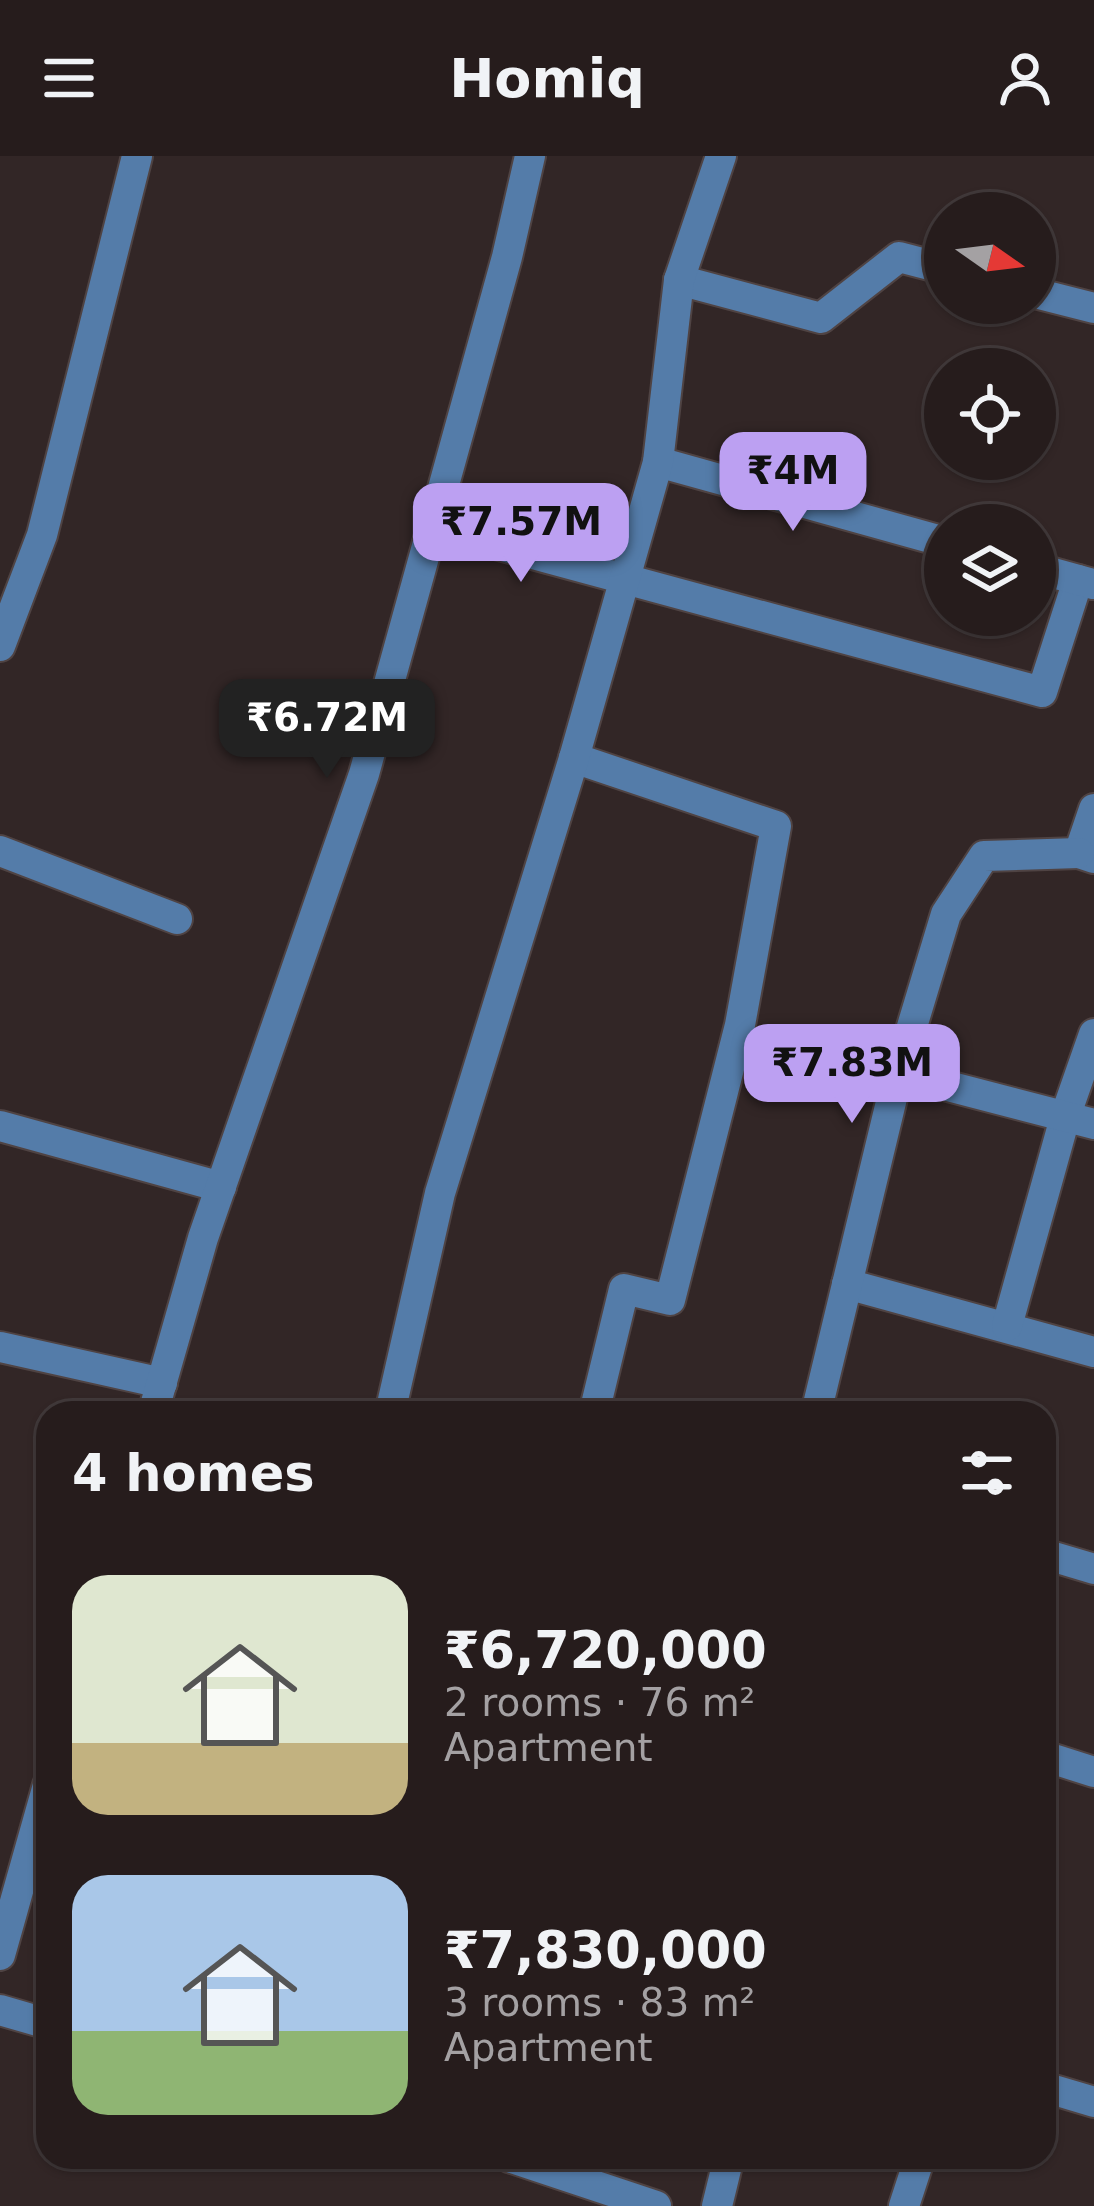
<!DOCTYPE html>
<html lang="en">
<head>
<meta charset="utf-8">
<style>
	:root { --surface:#261c1c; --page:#322929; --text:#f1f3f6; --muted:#a4a1a3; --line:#423a3b; --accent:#bca0f2 }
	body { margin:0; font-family:"DejaVu Sans",sans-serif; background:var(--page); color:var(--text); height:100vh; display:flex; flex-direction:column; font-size:45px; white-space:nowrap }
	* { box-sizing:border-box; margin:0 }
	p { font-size:39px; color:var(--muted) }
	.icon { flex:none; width:66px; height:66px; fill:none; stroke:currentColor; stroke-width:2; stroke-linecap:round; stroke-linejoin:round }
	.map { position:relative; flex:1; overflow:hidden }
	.panel { position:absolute; left:36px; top:1245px; width:1020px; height:768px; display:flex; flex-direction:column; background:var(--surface); border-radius:36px; box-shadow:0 3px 9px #0004,0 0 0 3px var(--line) }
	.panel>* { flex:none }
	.needle { width:78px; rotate:104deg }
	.controls { position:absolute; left:924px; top:36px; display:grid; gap:24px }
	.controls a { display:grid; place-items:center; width:132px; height:132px; border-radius:50%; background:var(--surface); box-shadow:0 3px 9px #0004,0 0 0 3px var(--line); font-size:60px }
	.price { position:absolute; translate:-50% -102px; padding:0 27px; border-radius:24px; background:var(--accent); color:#111; font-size:39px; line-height:78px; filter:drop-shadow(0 3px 6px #0008) }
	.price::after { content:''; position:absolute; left:50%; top:72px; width:36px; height:27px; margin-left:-18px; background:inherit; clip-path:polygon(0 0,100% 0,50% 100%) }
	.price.active { background:#222; color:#fff }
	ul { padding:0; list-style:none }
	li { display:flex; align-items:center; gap:36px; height:300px; padding:0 36px }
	li span { display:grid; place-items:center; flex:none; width:336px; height:240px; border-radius:36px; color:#555 }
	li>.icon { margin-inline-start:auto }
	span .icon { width:144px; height:144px; fill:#fffc; stroke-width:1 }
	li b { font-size:51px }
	h2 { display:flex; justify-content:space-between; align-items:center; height:144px; padding:0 36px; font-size:51px }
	header { display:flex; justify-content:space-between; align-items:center; height:156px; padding:0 36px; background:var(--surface); font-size:54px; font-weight:700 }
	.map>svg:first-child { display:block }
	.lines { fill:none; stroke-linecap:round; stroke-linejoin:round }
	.minor-casing { stroke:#4f4343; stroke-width:34 }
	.minor { stroke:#547ca9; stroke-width:30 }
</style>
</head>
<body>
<header><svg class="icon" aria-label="menu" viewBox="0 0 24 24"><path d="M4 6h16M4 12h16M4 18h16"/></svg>Homiq<svg class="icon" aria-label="person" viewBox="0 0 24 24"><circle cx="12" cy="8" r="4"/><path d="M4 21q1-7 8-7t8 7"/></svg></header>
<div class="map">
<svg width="1094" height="2050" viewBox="0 0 1094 2050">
	<rect width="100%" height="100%" fill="#322626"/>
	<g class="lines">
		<defs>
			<g id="minor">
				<path d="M679,124L821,162L899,101L945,113"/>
				<path d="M1035,137L1094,152"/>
				<path d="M658,306L945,386"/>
				<path d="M433,371L1042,536L1078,424"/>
				<path d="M1035,412L1093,428"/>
				<path d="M0,490L42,379L137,0"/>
				<path d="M574,602L776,670L740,869L670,1144L624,1133L594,1257"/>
				<path d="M1094,653L1079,697L1094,702"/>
				<path d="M0,695L177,763"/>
				<path d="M898,917L946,758L984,700L1079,697"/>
				<path d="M0,970L221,1031"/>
				<path d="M847,1128L1094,1196"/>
				<path d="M1007,1170L1066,958L1094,878"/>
				<path d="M0,1191L162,1227"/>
				<path d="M153,1257L203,1082L364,618L507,101L530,0"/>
				<path d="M390,1257L440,1037L574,602L658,306L679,124L721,0"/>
				<path d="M816,1257L898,917L1094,968"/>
				<path d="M1044,1398L1094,1413"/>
				<path d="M1044,1600L1094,1616"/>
				<path d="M0,1799L48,1629"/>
				<path d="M0,1854L48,1868"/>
				<path d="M1044,1931L1094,1946"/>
				<path d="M509,2001L656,2050"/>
				<path d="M717,2050L729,2001"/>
				<path d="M904,2050L920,2001"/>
			</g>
		</defs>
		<!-- minor casing -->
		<use href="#minor" class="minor-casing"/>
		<!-- minor -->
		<use href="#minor" class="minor"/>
	</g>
</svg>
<div class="controls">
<a><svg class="needle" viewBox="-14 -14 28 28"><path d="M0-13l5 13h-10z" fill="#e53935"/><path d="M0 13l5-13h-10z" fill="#a4a1a3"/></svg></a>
<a><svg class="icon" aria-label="locate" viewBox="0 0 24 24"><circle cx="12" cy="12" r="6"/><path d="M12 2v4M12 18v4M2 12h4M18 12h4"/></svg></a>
<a><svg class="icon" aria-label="layers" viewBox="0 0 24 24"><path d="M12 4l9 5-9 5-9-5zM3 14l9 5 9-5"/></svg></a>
</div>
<b class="price" style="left:793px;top:378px">₹4M</b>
<b class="price" style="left:521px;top:429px">₹7.57M</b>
<b class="price active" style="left:327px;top:625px">₹6.72M</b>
<b class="price" style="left:852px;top:970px">₹7.83M</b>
<section class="panel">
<h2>4 homes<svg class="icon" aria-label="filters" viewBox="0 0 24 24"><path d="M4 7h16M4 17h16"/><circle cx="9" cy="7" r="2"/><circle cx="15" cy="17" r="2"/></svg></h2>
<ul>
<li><span style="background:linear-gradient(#dfe7d0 70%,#c2b280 0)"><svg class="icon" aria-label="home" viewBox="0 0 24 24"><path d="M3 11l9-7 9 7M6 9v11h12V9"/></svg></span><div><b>₹6,720,000</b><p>2 rooms · 76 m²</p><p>Apartment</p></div></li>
<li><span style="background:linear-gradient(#a9c7e8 65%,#8fb573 0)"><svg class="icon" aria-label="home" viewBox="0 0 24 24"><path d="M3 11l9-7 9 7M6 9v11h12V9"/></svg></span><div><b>₹7,830,000</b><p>3 rooms · 83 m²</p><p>Apartment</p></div></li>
</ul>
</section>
</div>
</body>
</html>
